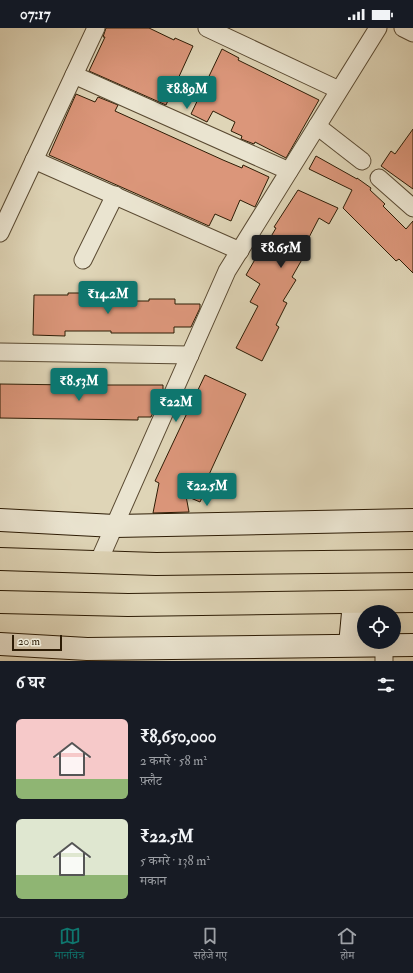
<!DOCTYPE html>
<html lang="hi">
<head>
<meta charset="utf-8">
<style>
	:root { --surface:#171b24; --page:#20242c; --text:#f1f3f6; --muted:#9ea1a6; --line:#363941; --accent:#0f766e }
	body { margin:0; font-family:"IM FELL Double Pica","Noto Serif Devanagari",serif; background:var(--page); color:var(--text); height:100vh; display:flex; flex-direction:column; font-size:15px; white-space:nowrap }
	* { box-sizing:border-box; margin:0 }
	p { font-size:13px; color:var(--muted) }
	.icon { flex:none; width:22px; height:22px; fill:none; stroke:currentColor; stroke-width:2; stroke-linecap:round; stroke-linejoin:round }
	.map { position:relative; height:633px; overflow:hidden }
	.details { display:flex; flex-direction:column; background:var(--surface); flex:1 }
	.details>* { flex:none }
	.fabs { position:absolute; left:357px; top:577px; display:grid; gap:8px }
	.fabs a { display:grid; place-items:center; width:44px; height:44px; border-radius:50%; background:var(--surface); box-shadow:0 4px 16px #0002; font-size:20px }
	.scale { position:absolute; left:12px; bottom:10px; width:50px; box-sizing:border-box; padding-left:4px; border:2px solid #2d1c05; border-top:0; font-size:11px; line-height:14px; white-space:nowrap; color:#2d1c05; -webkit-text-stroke:3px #eae4d0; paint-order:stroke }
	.price { position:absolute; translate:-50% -34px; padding:0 9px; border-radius:4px; background:var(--accent); color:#fff; font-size:13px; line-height:26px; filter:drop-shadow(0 1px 2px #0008) }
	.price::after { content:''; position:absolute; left:50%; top:24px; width:12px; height:9px; margin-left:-6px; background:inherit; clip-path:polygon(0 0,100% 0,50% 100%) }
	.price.on { background:#222; color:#fff }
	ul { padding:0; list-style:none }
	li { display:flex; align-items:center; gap:12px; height:100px; padding:0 16px }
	li span { display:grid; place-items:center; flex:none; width:112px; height:80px; border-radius:6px; color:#555 }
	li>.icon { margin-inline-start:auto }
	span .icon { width:48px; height:48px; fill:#fffc; stroke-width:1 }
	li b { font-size:17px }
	h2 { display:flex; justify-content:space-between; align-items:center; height:48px; padding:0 16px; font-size:17px }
	.status { display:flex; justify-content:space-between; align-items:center; height:28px; padding:0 20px; background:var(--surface); direction:ltr }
	.status svg { height:11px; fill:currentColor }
	.menu { display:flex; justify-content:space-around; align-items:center; height:56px; border-top:1px solid var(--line); background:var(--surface); font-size:11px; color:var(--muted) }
	.menu a { display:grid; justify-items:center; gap:2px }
	.menu .on { color:var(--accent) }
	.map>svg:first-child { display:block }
	.building { fill:#db967a; stroke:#2d1c05 }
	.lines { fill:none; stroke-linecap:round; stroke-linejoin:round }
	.street-casing { stroke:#5a4a32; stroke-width:19 }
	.secondary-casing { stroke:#2d1c05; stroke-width:24 }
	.primary-casing { stroke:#2d1c05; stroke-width:24 }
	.street { stroke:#eae4d0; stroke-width:17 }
	.secondary { stroke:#eae4d0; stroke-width:22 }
	.primary { stroke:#dfd5b7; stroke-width:22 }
</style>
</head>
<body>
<div class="status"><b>07:17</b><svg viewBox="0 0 49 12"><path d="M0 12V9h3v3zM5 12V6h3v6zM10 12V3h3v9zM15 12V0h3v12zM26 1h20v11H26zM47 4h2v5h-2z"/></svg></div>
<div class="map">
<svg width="413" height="633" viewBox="0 0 413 633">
	<rect width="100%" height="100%" fill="#dfd5b7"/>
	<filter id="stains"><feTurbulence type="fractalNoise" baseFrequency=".005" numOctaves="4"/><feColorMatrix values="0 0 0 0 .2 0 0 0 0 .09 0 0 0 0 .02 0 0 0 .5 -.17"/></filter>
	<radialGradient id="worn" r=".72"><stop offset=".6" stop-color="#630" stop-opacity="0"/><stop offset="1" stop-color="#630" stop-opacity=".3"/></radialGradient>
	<!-- building -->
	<g class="building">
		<path d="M106,0H149L174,12L175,10L193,18L166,77L89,43L105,9H103Z"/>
		<path d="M222,21L239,30L238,32L319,72L286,130L255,114L254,116L241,111L242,108L231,103L235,94L213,83L207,94L191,86Z"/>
		<path d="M76,66L95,74L98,69L118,77L115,83L223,132L242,140L243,137L269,149L255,179L240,172L231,193L215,186L209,198L49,127Z"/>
		<path d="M413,101V161L381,138L391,123L395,126Z"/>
		<path d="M316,128L357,151V150L371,160L370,162L385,176L383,178L406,201L413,193V245L399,231L396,233L343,180L352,162L309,141Z"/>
		<path d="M298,162L338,180L329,196L319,190L304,219L308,221L292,249L296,252L283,273L287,275L276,297L279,299L262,333L236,320L258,278L250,274L260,256L246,247L257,228L259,229L276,200L274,199Z"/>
		<path d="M68,265H110V273H149V271H175V276H200V280L191,299H174V305H111V303H65V308L33,307L34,267H68Z"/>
		<path d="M205,347L246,366L207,451L210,452L200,474L186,468L189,484L153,485L159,455L155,453Z"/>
		<path d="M0,356L74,357H163V363L151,389H138V392L0,390Z"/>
	</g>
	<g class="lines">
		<defs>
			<g id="street">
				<path d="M207,0L339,62"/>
				<path d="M403,0L413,5"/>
				<path d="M74,47L289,143"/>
				<path d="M317,98L362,133"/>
				<path d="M34,132L240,223"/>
				<path d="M379,150L413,180"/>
				<path d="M0,205L96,0"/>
				<path d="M83,232L115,167"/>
				<path d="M0,324L190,327"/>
				<path d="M98,535L227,243L378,0"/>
				<path d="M384,617V633"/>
			</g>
			<g id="secondary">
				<path d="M0,492L115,498L413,492"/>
				<path d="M0,616L87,621L413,617"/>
				<path d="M350,617L354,574"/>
			</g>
			<g id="primary">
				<path d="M0,531L156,536L413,533"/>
				<path d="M0,574L128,577L413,573"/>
			</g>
		</defs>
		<!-- street casing -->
		<use href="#street" class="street-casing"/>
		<!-- secondary casing -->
		<use href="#secondary" class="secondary-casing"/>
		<!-- primary casing -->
		<use href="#primary" class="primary-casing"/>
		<!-- street -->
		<use href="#street" class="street"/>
		<!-- secondary -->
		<use href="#secondary" class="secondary"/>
		<!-- primary -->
		<use href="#primary" class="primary"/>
	</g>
	<rect width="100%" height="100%" filter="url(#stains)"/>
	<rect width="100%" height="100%" fill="url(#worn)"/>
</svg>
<div class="fabs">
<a><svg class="icon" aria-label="locate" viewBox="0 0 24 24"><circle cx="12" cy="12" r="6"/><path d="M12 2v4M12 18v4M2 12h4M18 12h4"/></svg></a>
</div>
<div class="scale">20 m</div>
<b class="price" style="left:187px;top:82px">₹8.89M</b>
<b class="price on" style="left:281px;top:241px">₹8.65M</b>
<b class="price" style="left:108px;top:287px">₹14.2M</b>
<b class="price" style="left:79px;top:374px">₹8.53M</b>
<b class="price" style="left:176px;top:395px">₹22M</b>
<b class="price" style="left:207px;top:479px">₹22.5M</b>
</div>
<section class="details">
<h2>6 घर<svg class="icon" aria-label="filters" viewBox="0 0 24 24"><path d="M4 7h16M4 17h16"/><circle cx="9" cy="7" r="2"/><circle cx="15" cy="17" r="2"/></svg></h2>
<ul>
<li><span style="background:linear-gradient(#f6c9c9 75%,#8fb573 0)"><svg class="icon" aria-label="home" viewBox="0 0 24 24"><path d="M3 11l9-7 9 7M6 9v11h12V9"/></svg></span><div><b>₹8,650,000</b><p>2 कमरे · 58 m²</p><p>फ़्लैट</p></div></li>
<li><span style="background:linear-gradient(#dfe7d0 70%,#8fb573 0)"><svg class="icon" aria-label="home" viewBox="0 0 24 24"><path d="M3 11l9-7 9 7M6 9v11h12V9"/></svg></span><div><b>₹22.5M</b><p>5 कमरे · 138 m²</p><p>मकान</p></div></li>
</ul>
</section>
<nav class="menu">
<a class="on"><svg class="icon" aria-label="map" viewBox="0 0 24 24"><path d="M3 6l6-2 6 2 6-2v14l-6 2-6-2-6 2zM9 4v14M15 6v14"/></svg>मानचित्र</a>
<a><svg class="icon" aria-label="saved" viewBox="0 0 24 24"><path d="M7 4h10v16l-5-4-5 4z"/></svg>सहेजे गए</a>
<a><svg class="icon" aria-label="home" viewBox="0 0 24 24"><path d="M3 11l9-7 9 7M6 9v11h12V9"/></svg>होम</a>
</nav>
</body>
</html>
